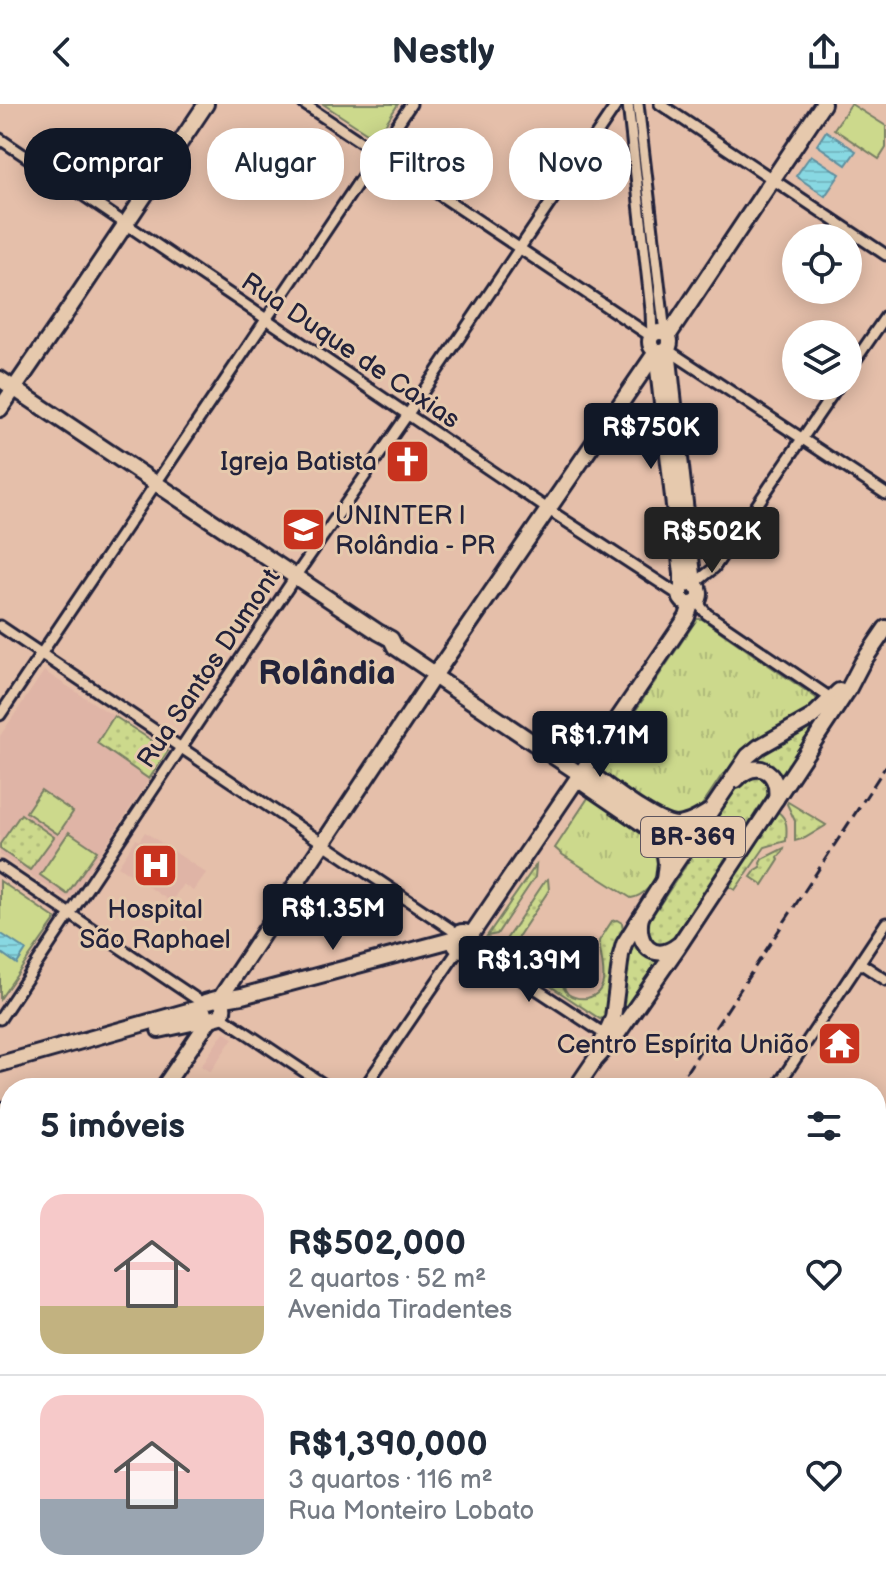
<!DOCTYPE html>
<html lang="pt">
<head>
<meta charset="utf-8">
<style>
	:root { --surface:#fff; --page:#f6f6f7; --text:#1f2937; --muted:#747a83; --line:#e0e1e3; --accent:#111827 }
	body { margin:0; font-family:"Balsamiq Sans",sans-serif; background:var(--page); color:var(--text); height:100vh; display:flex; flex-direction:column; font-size:30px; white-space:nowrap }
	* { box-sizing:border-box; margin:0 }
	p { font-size:26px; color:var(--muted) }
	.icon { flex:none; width:44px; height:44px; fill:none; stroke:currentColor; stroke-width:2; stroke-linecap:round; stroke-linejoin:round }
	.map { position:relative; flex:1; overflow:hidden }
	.drawer { position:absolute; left:0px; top:974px; width:886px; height:514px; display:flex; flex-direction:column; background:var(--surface); border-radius:32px 32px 0 0; box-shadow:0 4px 20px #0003 }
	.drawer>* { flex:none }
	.banner { position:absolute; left:24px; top:24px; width:838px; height:72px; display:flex; gap:16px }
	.controls { position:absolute; left:782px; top:120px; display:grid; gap:16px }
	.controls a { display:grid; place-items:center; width:80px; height:80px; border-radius:50%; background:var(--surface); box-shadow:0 4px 20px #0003; font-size:40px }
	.price { position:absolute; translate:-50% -68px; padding:0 18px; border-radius:8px; background:var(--accent); color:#fff; font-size:26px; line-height:52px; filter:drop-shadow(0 2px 4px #0008) }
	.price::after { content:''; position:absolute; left:50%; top:48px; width:24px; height:18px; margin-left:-12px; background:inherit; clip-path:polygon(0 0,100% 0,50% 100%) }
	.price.selected { background:#222; color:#fff }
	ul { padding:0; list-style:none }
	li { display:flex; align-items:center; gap:24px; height:200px; padding:0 40px }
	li+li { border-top:2px solid var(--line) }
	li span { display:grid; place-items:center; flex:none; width:224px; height:160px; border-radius:24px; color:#555 }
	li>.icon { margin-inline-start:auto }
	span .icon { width:96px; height:96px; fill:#fffc; stroke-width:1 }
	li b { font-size:34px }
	h2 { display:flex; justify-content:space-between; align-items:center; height:96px; padding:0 40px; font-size:34px }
	.chip { padding:0 28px; border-radius:32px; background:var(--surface); box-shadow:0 4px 20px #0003; font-size:28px; line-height:72px }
	.chip.selected { background:var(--accent); color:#fff }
	header { display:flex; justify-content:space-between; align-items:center; height:104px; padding:0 40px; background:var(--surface); font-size:36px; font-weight:600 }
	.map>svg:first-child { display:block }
	.built { fill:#dfb4a6 }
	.grass { fill:url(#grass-dots); stroke:#777e64; stroke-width:2 }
	.forest { fill:url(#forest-firs); stroke:#777e64; stroke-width:2 }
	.park { fill:url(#park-tufts); stroke:#777e64; stroke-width:2 }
	.pitch { fill:#ccd98c; stroke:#777e64; stroke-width:2 }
	.water { fill:url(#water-rules); stroke:#5f8f9f; stroke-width:2 }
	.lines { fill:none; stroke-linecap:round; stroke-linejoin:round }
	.street-casing { stroke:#22223b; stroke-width:15 }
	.secondary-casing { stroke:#22223b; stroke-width:20 }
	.primary-casing { stroke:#22223b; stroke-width:20 }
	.street { stroke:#e6c9ad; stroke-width:9 }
	.secondary { stroke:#e6c9ad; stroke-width:14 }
	.primary { stroke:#e6c9ad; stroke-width:14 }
	.rail { stroke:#22223b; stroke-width:3; stroke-dasharray:12 6; stroke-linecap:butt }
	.labels { text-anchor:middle; stroke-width:6; stroke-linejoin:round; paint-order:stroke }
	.shield { fill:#e6c9ad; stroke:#5d545d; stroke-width:2 }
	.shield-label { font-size:24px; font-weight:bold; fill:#22223b }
	.street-label { font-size:26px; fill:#22223b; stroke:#e6c9ad }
	.poi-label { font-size:26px; fill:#22223b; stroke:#e6c9ad; text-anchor:end }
	.district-label { font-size:34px; font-weight:bold; fill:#22223b; stroke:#e6c9ad }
</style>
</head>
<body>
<header><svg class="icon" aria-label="back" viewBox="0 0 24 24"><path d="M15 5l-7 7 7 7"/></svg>Nestly<svg class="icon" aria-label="share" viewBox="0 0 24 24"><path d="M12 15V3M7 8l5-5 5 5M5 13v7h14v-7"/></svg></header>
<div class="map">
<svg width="886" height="1487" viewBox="0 0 886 1487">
	<defs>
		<pattern id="grass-dots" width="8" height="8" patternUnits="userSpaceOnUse" patternTransform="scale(2)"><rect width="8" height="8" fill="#ccd98c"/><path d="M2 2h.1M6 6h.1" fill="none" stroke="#afba7a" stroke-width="1.8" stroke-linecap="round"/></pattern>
		<pattern id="forest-firs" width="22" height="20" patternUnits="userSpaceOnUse" patternTransform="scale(2)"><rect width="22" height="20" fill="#ccd98c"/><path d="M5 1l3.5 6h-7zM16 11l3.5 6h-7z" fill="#afba7a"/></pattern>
		<pattern id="park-tufts" width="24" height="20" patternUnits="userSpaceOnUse" patternTransform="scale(2)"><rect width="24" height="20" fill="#ccd98c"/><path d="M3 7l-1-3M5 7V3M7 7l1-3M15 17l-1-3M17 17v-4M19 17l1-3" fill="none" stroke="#afba7a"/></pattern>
		<pattern id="water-rules" width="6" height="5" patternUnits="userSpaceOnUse" patternTransform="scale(2)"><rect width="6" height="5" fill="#88d8e2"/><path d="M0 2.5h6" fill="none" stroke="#75b9c3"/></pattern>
	</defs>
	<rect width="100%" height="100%" fill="#e5bfaa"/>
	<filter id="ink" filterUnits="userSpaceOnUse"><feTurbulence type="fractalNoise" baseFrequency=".0125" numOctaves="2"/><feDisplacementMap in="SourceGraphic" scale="16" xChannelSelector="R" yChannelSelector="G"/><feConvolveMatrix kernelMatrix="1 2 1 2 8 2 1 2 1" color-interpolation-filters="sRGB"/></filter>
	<g filter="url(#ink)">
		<!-- built -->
		<g class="built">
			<path d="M44,567L168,647L71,793L65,794L0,751V632Z"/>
			<path d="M145,728L206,769L193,787L183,780L171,798L118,762L136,735L139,737Z"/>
			<path d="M224,928L233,934L210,968L201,962Z"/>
		</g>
		<!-- grass -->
		<g class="grass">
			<path d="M114,612L168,647L149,675L97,639Z"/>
			<path d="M822,616L782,676C775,664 765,657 751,658L759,650Z"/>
			<path d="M756,670L767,675L770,687L671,837L663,843C650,840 648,835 645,823L743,675Z"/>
			<path d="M788,698L826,721L825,722L805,734L795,737V717L787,700Z"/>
			<path d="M778,708C788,715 787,725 786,737L765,743L735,786L728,782Z"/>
			<path d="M21,710L54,733L30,766L0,745V740Z"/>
			<path d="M784,744L783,748L778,753L779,756L763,781L751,773L756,766L761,763L760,759L762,755Z"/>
			<path d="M536,761L535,773L497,830L487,832Z"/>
			<path d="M548,775L549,786L506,851L499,846L545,777Z"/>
			<path d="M617,816L622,819L623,825L615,841L613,855L607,912L600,915L537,873L543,867L545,868L547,866C551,869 555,870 558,873C563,878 563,885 568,890C574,894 580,895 587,894C614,888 600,855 599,837L612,817Z"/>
			<path d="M633,837C641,847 646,857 661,854L620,915L628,840Z"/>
		</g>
		<!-- forest -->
		<g class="forest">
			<path d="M886,1343V1487H797L802,1478H876V1359Z"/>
			<path d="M366,1478H436L430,1487H360Z"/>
		</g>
		<!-- park -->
		<g class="park">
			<path d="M697,515H702L815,593L819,598L818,602L731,666L722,671L698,707C692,711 682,715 673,714C657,713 616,680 600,670L598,666L599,661Z"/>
			<path d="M590,691L650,730L660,744C660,750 661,759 659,765C656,778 644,792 631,794L563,751L555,744Z"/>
			<path d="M0,1015L10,1023V1065L0,1072Z"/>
			<path d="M876,1428L886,1438V1479L878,1487H801L807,1478H876Z"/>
		</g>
		<!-- pitch -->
		<g class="pitch">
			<path d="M323,0H398L381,27L367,29Z"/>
			<path d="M851,0L886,22V44L879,55L834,25Z"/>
			<path d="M41,686L73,708L58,730L26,708Z"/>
			<path d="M69,728L97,747L67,790L40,771Z"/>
			<path d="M0,777L56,815L0,895Z"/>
		</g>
		<!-- water -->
		<g class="water">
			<path d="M826,27L856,47L846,61L817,41Z"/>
			<path d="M811,51L840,70L825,92L796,72Z"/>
			<path d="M0,829L26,846L17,860L0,848Z"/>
		</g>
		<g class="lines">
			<defs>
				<g id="street">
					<path d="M304,0L652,233"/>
					<path d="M628,0L651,206L652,233"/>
					<path d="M638,0L665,229"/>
					<path d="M660,0L886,151"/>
					<path d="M0,35L549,406L679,491"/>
					<path d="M668,246L886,390"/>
					<path d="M848,267L886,212"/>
					<path d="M694,480L714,464L838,282"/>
					<path d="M699,494L701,503L707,510L832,595"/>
					<path d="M0,522L458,830"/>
					<path d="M0,611L411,0"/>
					<path d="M0,763L204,900"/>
					<path d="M471,842L606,931"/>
					<path d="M860,859L886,876"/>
					<path d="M221,912L329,984"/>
					<path d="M0,915L301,464L408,310L617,0"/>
					<path d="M364,984L459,845"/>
					<path d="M776,984L886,819"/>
					<path d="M0,1003L10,1010"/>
					<path d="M876,1111L886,1118"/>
					<path d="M0,1123L10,1160"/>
					<path d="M876,1139L886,1124"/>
					<path d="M0,1242L10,1248"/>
					<path d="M98,1478L101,1487"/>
					<path d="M667,1478L673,1487"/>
					<path d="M439,1487L445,1478"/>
					<path d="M548,1487L554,1478"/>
					<path d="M649,1487L652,1478"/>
				</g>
				<g id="secondary">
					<circle cx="660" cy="238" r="10"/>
					<path d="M668,232L823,0"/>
					<path d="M668,246L694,480"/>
					<path d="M656,248L682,470V483"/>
					<path d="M0,275L378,528L391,535L395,543L435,570"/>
					<path d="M0,305L64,212L206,0"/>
					<circle cx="690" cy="490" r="10"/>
					<path d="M434,572L580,670"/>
					<path d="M584,665C603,678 654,720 676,721C688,721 700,713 710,707"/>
					<path d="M577,675L656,729L664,744L666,759L664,776"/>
					<circle cx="463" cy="837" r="9"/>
					<path d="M471,831L687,513L691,500"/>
					<path d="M219,896L434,572L656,248"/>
					<path d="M219,896L242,892L455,835"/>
					<path d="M159,926L210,915"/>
					<path d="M0,960L202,903L205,898L216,895C224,898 225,905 221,912L210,915L205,913L202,903"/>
					<path d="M163,984L210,915"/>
					<path d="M0,1218L10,1203"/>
					<path d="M0,1235L10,1220"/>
				</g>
				<g id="primary">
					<path d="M736,676C756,654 780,666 776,695"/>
					<path d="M641,813C635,840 654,860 678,841"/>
					<path d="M599,945L613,914L621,851L624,840L664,776L748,652L759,643L812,613L839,587"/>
					<path d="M576,984L595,956L614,935L678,843L848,586L862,559L886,524"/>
					<path d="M109,1487L121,1478"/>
				</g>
			</defs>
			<!-- street casing -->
			<use href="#street" class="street-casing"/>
			<!-- secondary casing -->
			<use href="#secondary" class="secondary-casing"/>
			<!-- primary casing -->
			<use href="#primary" class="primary-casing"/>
			<!-- street -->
			<use href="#street" class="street"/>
			<!-- secondary -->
			<use href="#secondary" class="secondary"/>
			<!-- primary -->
			<use href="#primary" class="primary"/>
			<!-- rail -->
			<g class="rail">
				<path d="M676,984L886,662"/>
				<path d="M350,1487L356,1478"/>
			</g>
		</g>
	</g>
	<!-- icons -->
	<defs>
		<symbol id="church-square" viewBox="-11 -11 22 22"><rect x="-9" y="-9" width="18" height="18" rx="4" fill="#c8321e" stroke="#e6c9ad"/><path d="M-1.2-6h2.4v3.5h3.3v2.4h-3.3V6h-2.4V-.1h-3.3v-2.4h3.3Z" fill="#fff"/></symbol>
		<symbol id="university-square" viewBox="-11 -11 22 22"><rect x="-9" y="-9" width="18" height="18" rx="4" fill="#c8321e" stroke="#e6c9ad"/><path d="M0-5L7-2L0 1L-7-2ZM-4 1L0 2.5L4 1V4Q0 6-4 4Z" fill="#fff"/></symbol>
		<symbol id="hospital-square" viewBox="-11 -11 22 22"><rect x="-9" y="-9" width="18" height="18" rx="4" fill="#c8321e" stroke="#e6c9ad"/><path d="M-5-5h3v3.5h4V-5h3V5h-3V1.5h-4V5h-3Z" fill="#fff"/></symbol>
		<symbol id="temple-square" viewBox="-11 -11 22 22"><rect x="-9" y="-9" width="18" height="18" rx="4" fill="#c8321e" stroke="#e6c9ad"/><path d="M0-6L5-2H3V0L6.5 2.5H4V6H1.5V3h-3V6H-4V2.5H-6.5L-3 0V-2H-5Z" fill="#fff"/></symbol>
	</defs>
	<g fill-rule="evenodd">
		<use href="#church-square" x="382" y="332" width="51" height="51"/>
		<use href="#university-square" x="278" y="400" width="51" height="51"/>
		<use href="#hospital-square" x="130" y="736" width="51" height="51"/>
		<use href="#temple-square" x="814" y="914" width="51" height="51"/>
	</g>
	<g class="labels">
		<!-- shield labels -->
		<rect class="shield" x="641" y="713" width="104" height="40" rx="6"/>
		<g class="shield-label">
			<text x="693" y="741">BR-369</text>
		</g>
		<!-- street labels -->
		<g class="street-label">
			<text transform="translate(351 246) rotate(34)" y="9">Rua Duque de Caxias</text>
			<text transform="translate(208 564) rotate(-56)" y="9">Rua Santos Dumont</text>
		</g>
		<!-- poi labels -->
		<g class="poi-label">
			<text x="377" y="366">Igreja Batista</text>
			<text x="335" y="420" text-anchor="start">UNINTER |<tspan x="335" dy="30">Rolândia - PR</tspan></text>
			<text x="155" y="814" text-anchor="middle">Hospital<tspan x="155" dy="30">São Raphael</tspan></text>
			<text x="809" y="949">Centro Espírita União</text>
		</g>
		<!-- district labels -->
		<g class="district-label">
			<text x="327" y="580">Rolândia</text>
		</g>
	</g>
</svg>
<div class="controls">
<a><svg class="icon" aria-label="locate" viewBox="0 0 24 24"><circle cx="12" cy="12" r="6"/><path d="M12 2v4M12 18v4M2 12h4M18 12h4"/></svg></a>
<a><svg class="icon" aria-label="layers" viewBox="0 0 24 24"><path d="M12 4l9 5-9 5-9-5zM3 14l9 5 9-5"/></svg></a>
</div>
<b class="price" style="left:651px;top:367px">R$750K</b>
<b class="price selected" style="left:712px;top:471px">R$502K</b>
<b class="price" style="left:600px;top:675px">R$1.71M</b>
<b class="price" style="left:333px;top:848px">R$1.35M</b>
<b class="price" style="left:529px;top:900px">R$1.39M</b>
<div class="banner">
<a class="chip selected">Comprar</a>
<a class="chip">Alugar</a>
<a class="chip">Filtros</a>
<a class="chip">Novo</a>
</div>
<section class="drawer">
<h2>5 imóveis<svg class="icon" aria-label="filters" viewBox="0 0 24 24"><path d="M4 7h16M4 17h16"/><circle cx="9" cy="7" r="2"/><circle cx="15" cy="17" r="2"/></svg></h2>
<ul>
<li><span style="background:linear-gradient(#f6c9c9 70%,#c2b280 0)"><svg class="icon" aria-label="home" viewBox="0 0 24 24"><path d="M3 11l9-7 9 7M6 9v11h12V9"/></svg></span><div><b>R$502,000</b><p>2 quartos · 52 m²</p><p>Avenida Tiradentes</p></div><svg class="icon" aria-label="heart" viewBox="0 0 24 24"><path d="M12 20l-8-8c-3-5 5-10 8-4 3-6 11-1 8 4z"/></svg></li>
<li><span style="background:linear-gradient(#f6c9c9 65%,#9aa5b1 0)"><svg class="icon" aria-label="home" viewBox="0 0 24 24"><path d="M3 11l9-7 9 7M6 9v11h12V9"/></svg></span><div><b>R$1,390,000</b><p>3 quartos · 116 m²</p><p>Rua Monteiro Lobato</p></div><svg class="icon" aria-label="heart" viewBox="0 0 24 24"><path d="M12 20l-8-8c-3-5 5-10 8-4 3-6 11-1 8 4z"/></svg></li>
</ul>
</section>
</div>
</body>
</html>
